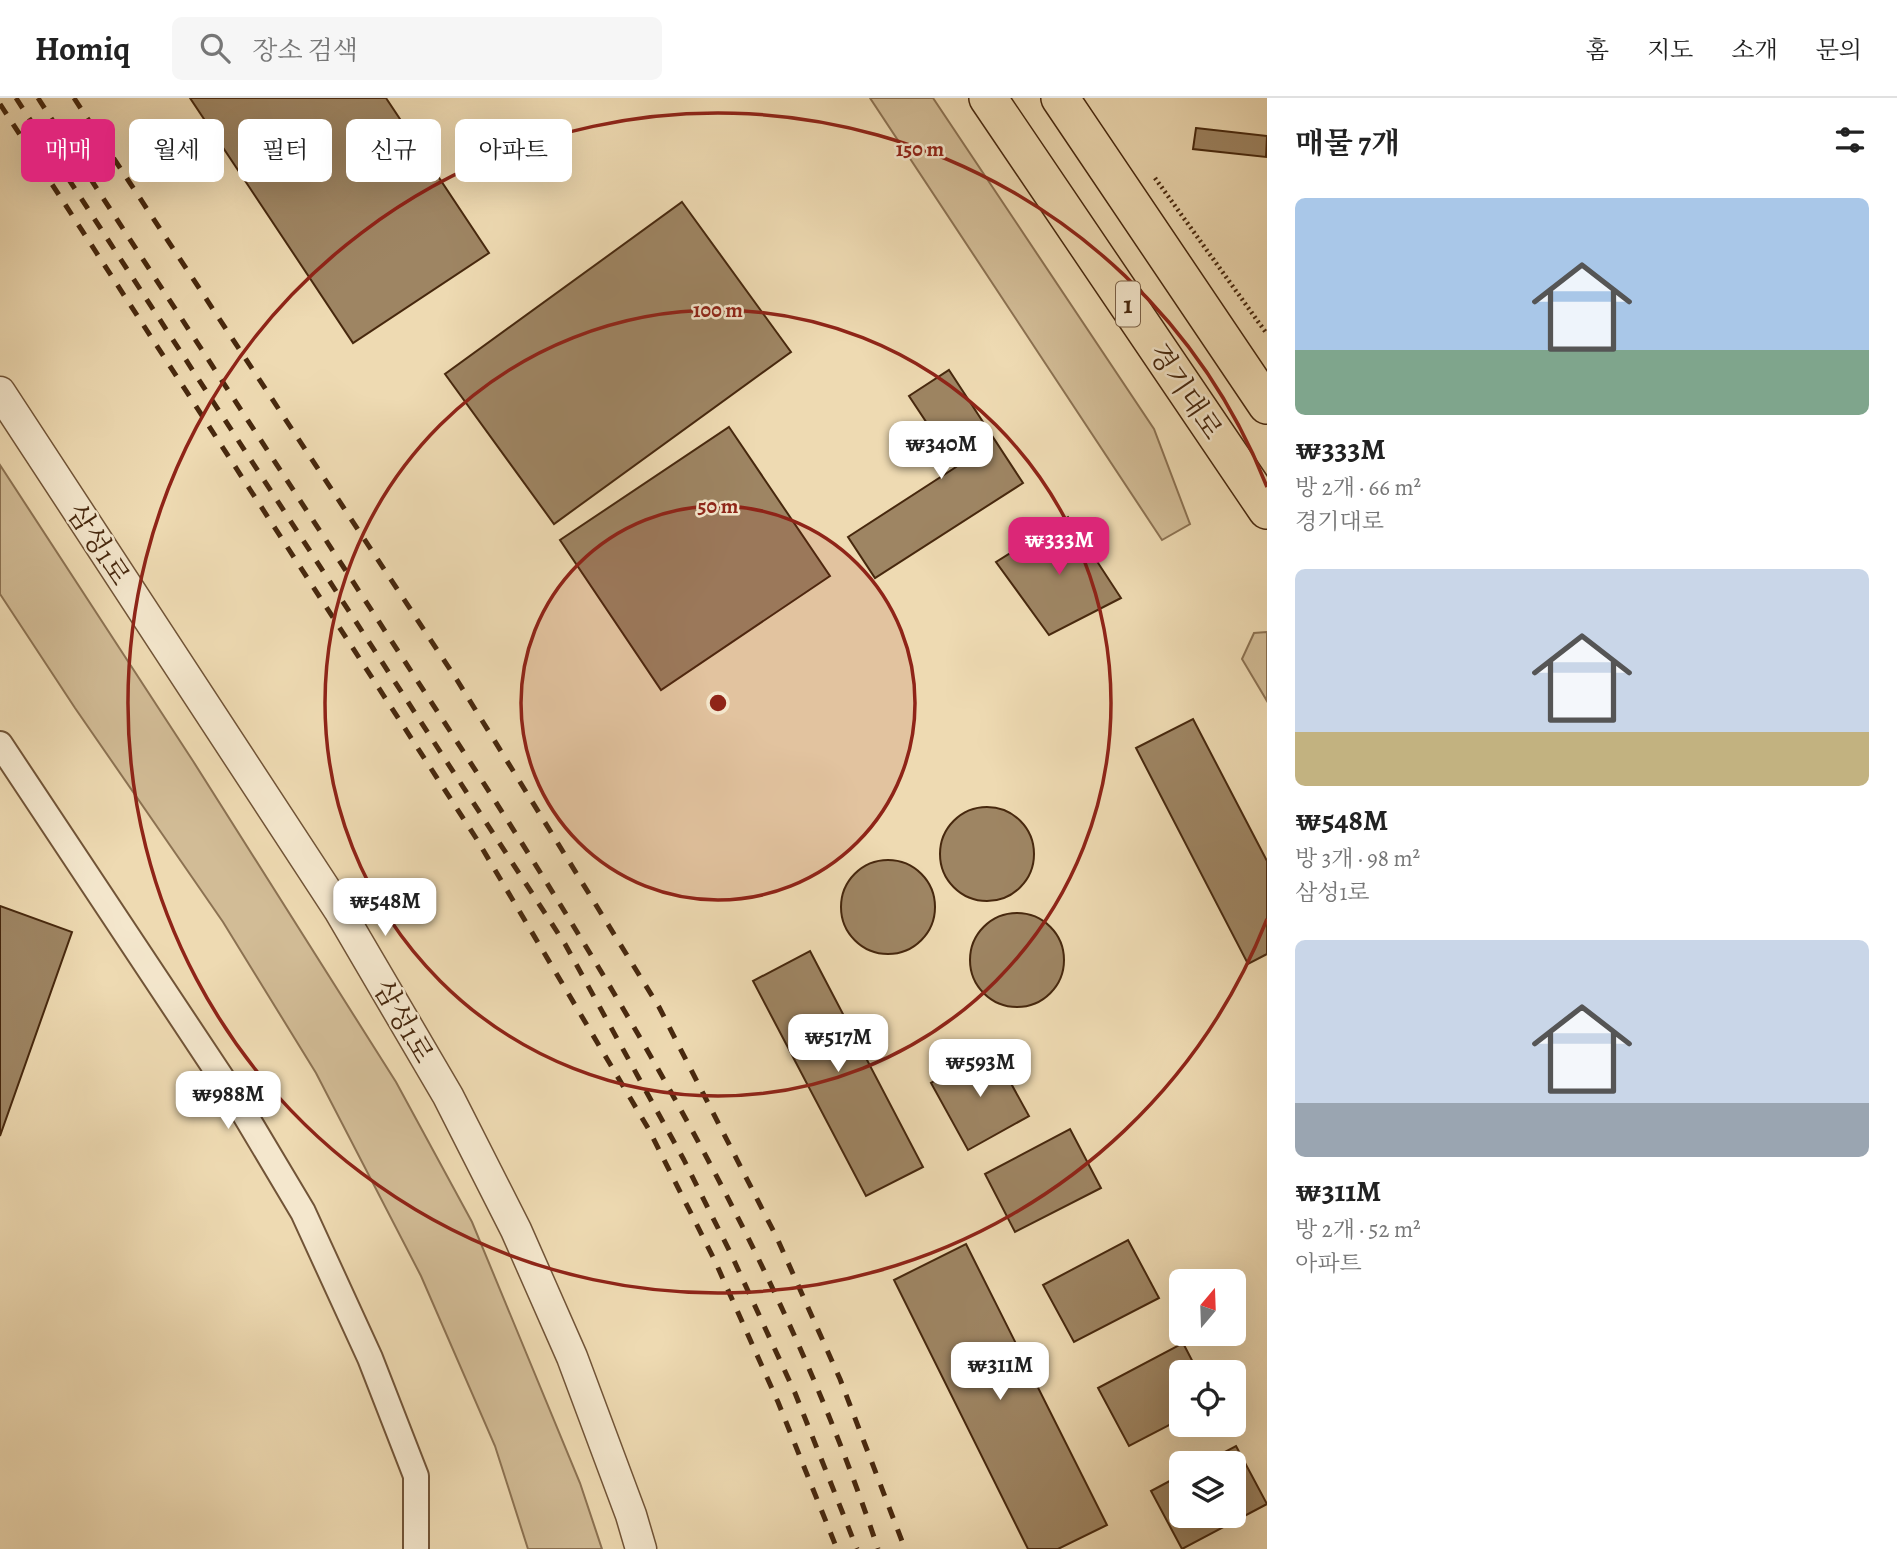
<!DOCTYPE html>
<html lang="ko">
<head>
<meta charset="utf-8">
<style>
	:root { --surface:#fff; --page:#f6f6f6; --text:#222; --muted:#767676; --line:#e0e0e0; --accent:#db2777 }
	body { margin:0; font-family:Alegreya,"Noto Serif KR",serif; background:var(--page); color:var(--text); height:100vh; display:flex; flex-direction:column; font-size:26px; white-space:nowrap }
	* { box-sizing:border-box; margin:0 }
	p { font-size:23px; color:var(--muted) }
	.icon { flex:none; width:38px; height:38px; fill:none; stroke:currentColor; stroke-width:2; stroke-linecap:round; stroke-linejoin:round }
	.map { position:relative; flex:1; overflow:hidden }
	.panel { display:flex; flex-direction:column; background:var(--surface); width:630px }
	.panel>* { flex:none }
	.top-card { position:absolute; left:21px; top:21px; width:665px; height:63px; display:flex; gap:14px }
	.needle { width:46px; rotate:19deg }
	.tools { position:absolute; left:1169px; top:1171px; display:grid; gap:14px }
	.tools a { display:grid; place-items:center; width:77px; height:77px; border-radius:10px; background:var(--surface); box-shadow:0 7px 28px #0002; font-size:35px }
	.price { position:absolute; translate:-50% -60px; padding:0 16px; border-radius:14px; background:#fff; color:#222; font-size:23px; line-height:46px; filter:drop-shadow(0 2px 4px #0008) }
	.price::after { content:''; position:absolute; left:50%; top:42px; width:21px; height:16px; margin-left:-10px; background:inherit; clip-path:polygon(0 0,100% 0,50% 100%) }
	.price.current { background:var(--accent); color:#fff }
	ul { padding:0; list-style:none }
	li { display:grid; align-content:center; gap:14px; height:371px; padding:0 28px }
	li span { display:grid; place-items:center; height:217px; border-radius:10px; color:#555 }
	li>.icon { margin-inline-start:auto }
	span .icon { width:126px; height:126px; fill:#fffc; stroke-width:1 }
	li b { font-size:30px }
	h2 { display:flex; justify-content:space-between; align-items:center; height:84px; padding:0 28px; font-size:30px }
	.pill { padding:0 24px; border-radius:10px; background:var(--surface); box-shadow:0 7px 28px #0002; font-size:24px; line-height:63px }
	.pill.current { background:var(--accent); color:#fff }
	header { display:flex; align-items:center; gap:42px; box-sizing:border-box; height:98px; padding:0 35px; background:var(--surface); border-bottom:2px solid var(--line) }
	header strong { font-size:33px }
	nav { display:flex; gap:38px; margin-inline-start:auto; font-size:24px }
	.search { width:490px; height:63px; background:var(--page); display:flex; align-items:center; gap:18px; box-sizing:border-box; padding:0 24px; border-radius:10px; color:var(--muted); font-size:26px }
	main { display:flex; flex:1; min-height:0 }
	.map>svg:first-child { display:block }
	.green { fill:#d2bc96; stroke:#8c7252; stroke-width:2 }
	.building { fill:#9e8563; stroke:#47280e; stroke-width:2 }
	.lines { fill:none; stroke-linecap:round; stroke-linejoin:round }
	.minor-casing { stroke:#715437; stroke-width:28 }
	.tertiary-casing { stroke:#715437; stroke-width:33 }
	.primary-casing { stroke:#47280e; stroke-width:40 }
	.path { stroke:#47280e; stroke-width:4.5; stroke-dasharray:2 3.5; stroke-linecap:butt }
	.minor { stroke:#f4e7cd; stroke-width:24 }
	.tertiary { stroke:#f4e7cd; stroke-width:30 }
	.primary { stroke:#eedab2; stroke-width:37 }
	.rail { stroke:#47280e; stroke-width:5; stroke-dasharray:12 12; stroke-linecap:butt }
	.ring { fill:none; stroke:#8f2418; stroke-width:3.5 }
	.labels { text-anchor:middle; stroke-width:5; stroke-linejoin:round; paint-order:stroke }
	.shield { fill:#f4e7cd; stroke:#7b6147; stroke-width:2 }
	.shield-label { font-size:26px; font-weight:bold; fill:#47280e }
	.street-label { font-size:28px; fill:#47280e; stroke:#f4e7cd }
	.centre { fill:#8f2418; stroke:#f4e7cd; stroke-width:3.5 }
	.ring-label { font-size:21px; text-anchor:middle; font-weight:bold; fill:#8f2418; stroke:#f4e7cd; stroke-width:5; stroke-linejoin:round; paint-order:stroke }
</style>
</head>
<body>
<header>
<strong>Homiq</strong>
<div class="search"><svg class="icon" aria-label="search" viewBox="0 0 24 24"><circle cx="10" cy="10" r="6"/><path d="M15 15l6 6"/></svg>장소 검색</div>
<nav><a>홈</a><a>지도</a><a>소개</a><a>문의</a></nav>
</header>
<main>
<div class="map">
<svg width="1267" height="1451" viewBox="0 0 1267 1451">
	<rect width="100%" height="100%" fill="#eedab2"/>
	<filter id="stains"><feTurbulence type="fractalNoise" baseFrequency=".00286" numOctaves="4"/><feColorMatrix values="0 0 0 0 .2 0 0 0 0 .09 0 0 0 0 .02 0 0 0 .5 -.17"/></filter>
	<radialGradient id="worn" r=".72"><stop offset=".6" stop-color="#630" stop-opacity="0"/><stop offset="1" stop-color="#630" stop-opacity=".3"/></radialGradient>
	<!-- green -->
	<g class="green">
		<path d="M870,0H933L1154,331L1190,426L1162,442Z"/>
		<path d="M0,367L193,663L396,984L472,1124L580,1385L602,1451H528L495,1348L421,1178L316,975L223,824L75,610L0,496Z"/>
		<path d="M1267,534V603L1242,561L1254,535Z"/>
	</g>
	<!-- building -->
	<g class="building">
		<path d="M190,0H386L489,155L353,245Z"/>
		<path d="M1196,30L1267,38L1266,59L1193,51Z"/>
		<path d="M682,104L791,254L554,426L445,276Z"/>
		<path d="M949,272L1023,385L875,480L848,439L956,369L909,298Z"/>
		<path d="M729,329L830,478L661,592L560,442Z"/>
		<path d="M1068,419L1121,500L1049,537L996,464Z"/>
		<path d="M1193,621L1267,763V856L1248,866L1136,650Z"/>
		<circle cx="987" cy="756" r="47"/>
		<circle cx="888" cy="809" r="47"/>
		<path d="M0,808L72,834L0,1038Z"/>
		<circle cx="1017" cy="862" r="47"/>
		<path d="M810,853L923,1069L866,1098L753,883Z"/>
		<path d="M992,951L1029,1018L968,1052L931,985Z"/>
		<path d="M1070,1031L1101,1090L1015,1134L985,1076Z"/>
		<path d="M1128,1142L1159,1200L1074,1244L1043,1187Z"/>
		<path d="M966,1146L1107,1427L1058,1451H1028L894,1182Z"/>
		<path d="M1183,1245L1198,1274H1181V1321L1129,1348L1098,1290Z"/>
		<path d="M1236,1348L1267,1406L1182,1451L1151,1393L1181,1377V1418H1234V1365H1204Z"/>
	</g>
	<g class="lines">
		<defs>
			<path id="minor" d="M0,646L235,1000L303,1114L370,1260L416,1378V1451"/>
			<path id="tertiary" d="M0,294L339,812L448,998L516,1132L572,1259L631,1417L641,1451"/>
			<g id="primary">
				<path d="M988,0L1267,412"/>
				<path d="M1060,0L1267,307"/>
			</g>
		</defs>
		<!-- minor casing -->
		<use href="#minor" class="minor-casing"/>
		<!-- tertiary casing -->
		<use href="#tertiary" class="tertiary-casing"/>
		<!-- primary casing -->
		<use href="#primary" class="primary-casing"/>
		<!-- path -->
		<path class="path" d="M1155,80L1267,236"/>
		<!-- minor -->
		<use href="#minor" class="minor"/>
		<!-- tertiary -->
		<use href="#tertiary" class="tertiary"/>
		<!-- primary -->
		<use href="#primary" class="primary"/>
		<!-- rail -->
		<g class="rail">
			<path d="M16,0L565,846L684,1062L731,1156L795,1295L857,1451"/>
			<path d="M38,0C162,191 287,382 411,573C591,849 774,1137 878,1451"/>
			<path d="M74,0L457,582L659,909L777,1140L840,1281L905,1451"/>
			<path d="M0,6L476,740L648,1030L715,1163L778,1304L837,1451"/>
		</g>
	</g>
	<!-- distance rings -->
	<circle cx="718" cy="605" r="197" fill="#8f2418" fill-opacity=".12"/>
	<g class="ring">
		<circle cx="718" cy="605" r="197"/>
		<circle cx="718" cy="605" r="393"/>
		<path d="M1267 821A590 590 0 1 1 1267 389"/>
	</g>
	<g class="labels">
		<!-- shield labels -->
		<rect class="shield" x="1116" y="183.5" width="24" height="45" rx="5"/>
		<g class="shield-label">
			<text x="1128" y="215">1</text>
		</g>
		<!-- street labels -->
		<g class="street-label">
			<text transform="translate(1186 293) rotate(56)" y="10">경기대로</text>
			<text transform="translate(99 446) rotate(57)" y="10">삼성1로</text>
			<text transform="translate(404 923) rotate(60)" y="10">삼성1로</text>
		</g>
	</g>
	<circle cx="718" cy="605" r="10" class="centre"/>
	<g class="ring-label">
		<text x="920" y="58">150 m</text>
		<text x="718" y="219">100 m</text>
		<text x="718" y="415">50 m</text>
	</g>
	<rect width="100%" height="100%" filter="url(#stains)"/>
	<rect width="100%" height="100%" fill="url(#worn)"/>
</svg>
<div class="tools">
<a><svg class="needle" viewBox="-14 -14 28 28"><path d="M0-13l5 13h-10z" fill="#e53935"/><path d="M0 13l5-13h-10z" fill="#767676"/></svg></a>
<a><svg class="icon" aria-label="locate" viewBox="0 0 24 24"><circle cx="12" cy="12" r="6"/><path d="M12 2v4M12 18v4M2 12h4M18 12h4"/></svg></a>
<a><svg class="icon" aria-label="layers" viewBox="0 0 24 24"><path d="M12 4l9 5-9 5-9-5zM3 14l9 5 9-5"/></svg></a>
</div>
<b class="price" style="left:941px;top:383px">₩340M</b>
<b class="price current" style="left:1059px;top:479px">₩333M</b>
<b class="price" style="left:385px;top:840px">₩548M</b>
<b class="price" style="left:838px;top:976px">₩517M</b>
<b class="price" style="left:980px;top:1001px">₩593M</b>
<b class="price" style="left:228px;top:1033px">₩988M</b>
<b class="price" style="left:1000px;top:1304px">₩311M</b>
<div class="top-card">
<a class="pill current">매매</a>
<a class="pill">월세</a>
<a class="pill">필터</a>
<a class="pill">신규</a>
<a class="pill">아파트</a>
</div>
</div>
<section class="panel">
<h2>매물 7개<svg class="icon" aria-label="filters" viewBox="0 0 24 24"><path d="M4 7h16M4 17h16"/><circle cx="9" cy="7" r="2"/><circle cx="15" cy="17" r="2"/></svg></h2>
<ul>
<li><span style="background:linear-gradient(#a9c7e8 70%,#7fa58c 0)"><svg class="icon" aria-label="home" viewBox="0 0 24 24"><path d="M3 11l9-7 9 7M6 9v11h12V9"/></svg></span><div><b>₩333M</b><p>방 2개 · 66 m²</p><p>경기대로</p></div></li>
<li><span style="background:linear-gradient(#c9d6e8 75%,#c2b280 0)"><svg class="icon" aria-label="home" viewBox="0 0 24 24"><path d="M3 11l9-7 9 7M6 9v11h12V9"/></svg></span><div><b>₩548M</b><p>방 3개 · 98 m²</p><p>삼성1로</p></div></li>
<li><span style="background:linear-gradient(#c9d6e8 75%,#9aa5b1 0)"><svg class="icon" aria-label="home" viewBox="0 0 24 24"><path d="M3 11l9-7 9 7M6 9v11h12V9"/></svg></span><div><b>₩311M</b><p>방 2개 · 52 m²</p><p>아파트</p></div></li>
</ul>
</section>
</main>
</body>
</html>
